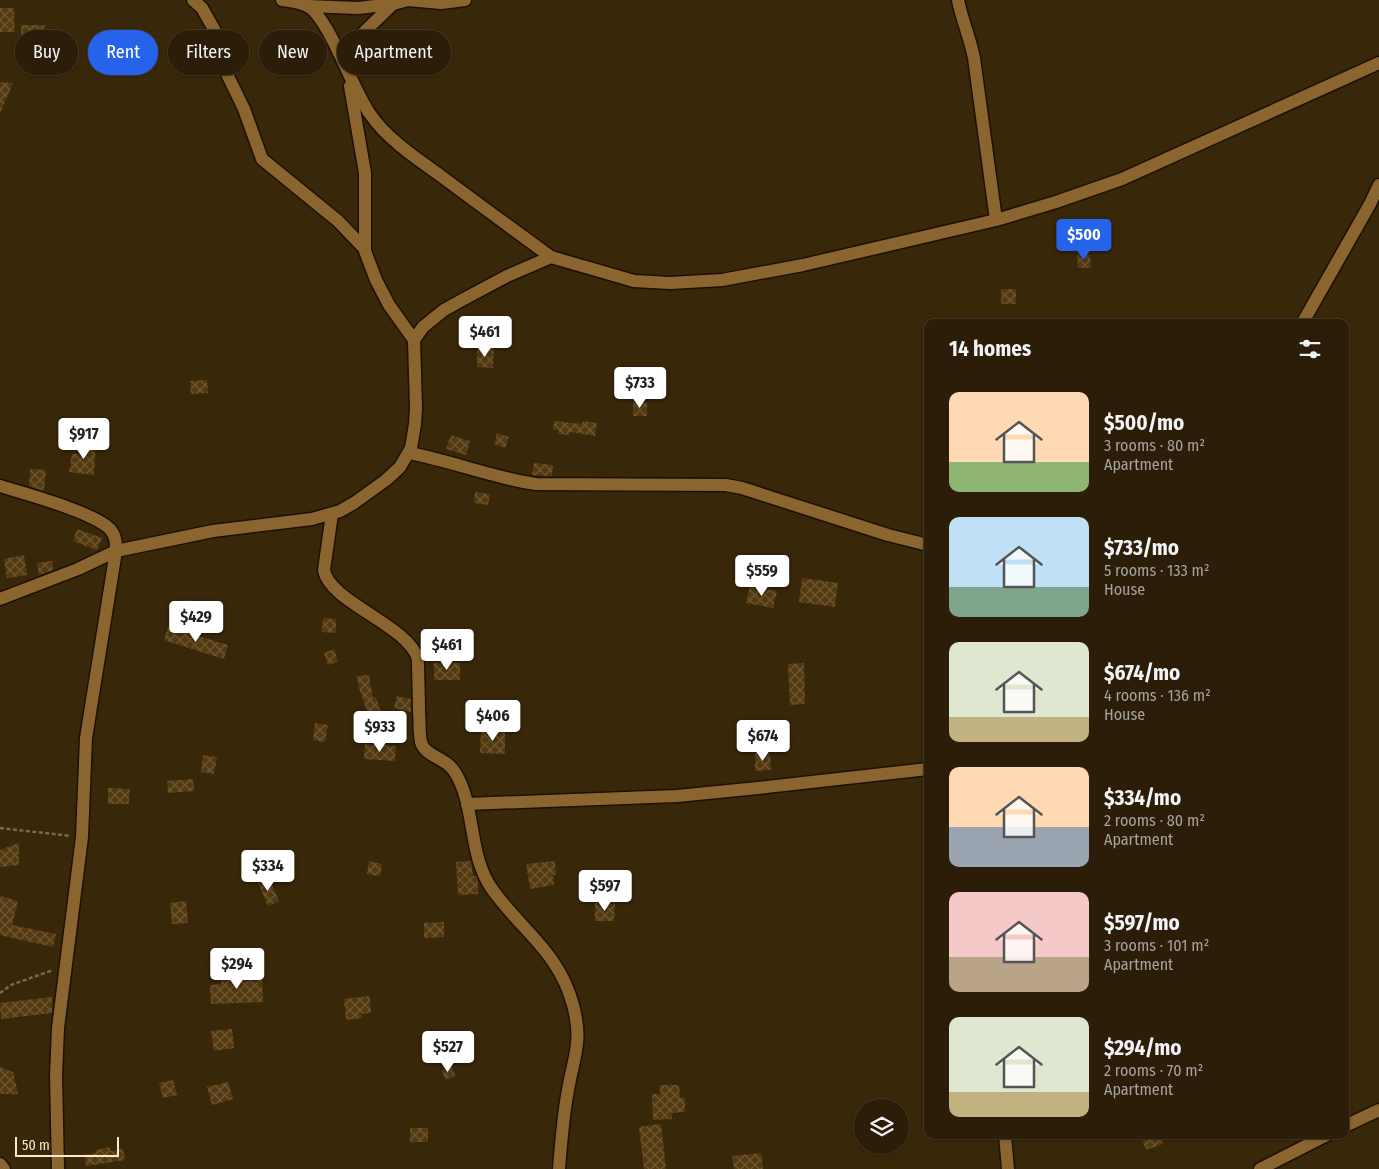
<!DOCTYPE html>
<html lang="en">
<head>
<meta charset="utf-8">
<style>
	:root { --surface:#2b1d08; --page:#332612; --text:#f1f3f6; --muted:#a6a29c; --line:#473b29; --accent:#2563eb }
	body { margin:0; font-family:"Fira Sans Condensed",sans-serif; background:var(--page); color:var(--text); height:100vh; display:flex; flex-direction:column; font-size:19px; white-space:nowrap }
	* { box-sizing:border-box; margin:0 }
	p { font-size:16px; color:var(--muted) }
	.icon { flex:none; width:28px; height:28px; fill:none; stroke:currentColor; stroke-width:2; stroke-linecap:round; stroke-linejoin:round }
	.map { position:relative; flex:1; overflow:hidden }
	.drawer { position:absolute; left:924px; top:319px; width:425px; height:820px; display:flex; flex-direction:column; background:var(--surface); border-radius:10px; box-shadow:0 1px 4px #0004,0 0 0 1px var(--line) }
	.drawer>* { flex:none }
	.top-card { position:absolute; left:15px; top:30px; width:475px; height:45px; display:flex; gap:10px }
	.fabs { position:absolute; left:854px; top:1099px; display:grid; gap:10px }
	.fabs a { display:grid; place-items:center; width:55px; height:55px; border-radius:50%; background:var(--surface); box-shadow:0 1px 4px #0004,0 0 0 1px var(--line); font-size:25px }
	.scale { position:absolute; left:15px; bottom:12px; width:104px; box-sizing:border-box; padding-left:5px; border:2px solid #fce8cd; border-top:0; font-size:14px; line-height:18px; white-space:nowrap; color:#fce8cd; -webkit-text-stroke:4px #39270a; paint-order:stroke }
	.price { position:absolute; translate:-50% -42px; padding:0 11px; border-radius:5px; background:#fff; color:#222; font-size:16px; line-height:32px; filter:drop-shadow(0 1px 2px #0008) }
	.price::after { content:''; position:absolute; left:50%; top:30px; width:15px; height:11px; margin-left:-8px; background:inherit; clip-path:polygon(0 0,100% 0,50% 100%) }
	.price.current { background:var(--accent); color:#fff }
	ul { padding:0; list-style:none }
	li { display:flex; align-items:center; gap:15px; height:125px; padding:0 25px }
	li span { display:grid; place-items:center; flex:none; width:140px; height:100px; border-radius:10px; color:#555 }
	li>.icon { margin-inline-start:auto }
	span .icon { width:60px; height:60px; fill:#fffc; stroke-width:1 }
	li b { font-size:21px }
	h2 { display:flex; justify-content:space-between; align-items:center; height:60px; padding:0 25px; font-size:21px }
	.pill { padding:0 18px; border-radius:22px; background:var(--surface); box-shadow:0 1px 4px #0004,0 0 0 1px var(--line); font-size:18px; line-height:45px }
	.pill.current { background:var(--accent); color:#fff }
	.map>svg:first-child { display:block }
	.building { fill:url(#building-cross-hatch) }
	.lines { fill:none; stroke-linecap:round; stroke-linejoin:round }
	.street-casing { stroke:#1c1102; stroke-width:15 }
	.path { stroke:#7b684c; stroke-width:2.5; stroke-dasharray:4 2.5; stroke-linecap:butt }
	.street { stroke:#8a6530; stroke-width:12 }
</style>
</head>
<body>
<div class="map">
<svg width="1379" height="1169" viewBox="0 0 1379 1169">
	<defs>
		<pattern id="building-cross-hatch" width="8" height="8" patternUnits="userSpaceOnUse" patternTransform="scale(1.25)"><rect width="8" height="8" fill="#543a10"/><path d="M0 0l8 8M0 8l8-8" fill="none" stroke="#6e5632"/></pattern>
	</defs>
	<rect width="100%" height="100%" fill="#39270a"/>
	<!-- building -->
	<g class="building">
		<path d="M0,8H14L15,32H0Z"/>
		<rect x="21" y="25" width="24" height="21"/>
		<path d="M0,82L13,83L0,113Z"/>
		<path d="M1077,254H1090L1091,268H1078Z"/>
		<rect x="1001" y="289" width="15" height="15"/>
		<path d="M477,348H494L493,368L477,367Z"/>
		<path d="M207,380L208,393L191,394L190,381Z"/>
		<path d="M633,402L647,403V416H633Z"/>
		<path d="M554,421L582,424L583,421L597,423L595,436L570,432V435L558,434L559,430H553Z"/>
		<path d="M497,433L509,437L505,448L494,444Z"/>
		<path d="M451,435L470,441L466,455L446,449Z"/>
		<path d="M82,442L96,443L94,475L69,472L72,454H81Z"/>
		<path d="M534,463L553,465L552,476L532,475Z"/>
		<path d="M30,469L46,470L44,491L29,486Z"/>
		<path d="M475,492L490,494L488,505L474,503Z"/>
		<path d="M77,529L102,538L97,550L73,541Z"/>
		<path d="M24,555L27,575L7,578L4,559Z"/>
		<path d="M52,561L53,570L39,575L37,563Z"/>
		<path d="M802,578L838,583L835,607L799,602Z"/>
		<path d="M750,586L777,591L773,608L746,603Z"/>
		<path d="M182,600L218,603L217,617L181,613Z"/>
		<path d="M323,618L336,619V633L322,632Z"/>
		<path d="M168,627L228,645L224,659L164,640Z"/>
		<path d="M334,649L338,662L328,665L324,653Z"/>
		<rect x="434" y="663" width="26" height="17"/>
		<path d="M804,663L805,704L790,705L788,664Z"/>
		<path d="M369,675L373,698L376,697L381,712L375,714L377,721L371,722L359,688L357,676Z"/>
		<path d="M397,696L411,699V712L394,708Z"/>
		<path d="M315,723L328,725L325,742L313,740Z"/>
		<path d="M481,730L505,731V754L480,753Z"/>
		<path d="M365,744L396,746L395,761L364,759Z"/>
		<path d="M755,753H770L771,770L755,771Z"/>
		<path d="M203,755L217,757L214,774L201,772Z"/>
		<path d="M193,779L194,791L168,793L167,781Z"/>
		<path d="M108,788L130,789L129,804H108Z"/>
		<path d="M19,843V865L0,867V850Z"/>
		<path d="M369,861L382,864L380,876L367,874Z"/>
		<path d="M471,861L473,876H476L478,880V894L458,895L456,862Z"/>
		<path d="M555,861L556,875H553L554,885L530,889L526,864Z"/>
		<path d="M269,878L279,901L268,906L258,883Z"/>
		<path d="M0,896L18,901L12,925L56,934L53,947L0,935Z"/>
		<path d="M186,901L188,923L172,924L170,903Z"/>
		<path d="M595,903L615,904L614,921H595Z"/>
		<path d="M444,922V937L424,938V923Z"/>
		<path d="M240,973V977L262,976L263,1002L211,1004L210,985L221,984V974Z"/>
		<path d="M370,996L371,1013L361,1014L362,1018L346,1020L344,999Z"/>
		<path d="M52,997V1013L1,1019L0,1003Z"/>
		<path d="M232,1029L234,1048L214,1051L211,1031Z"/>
		<path d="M0,1067L13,1072L18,1094H0Z"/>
		<path d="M452,1067L455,1076L445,1080L442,1070Z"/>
		<path d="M173,1080L177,1095L163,1098L159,1083Z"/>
		<path d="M228,1082L233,1099L212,1105L207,1087Z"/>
		<path d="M660,1085H679L680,1098H685V1112L672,1113V1119L653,1120L652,1094H660Z"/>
		<path d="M661,1124L666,1169H644L639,1127Z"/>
		<rect x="410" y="1128" width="18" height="14"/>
		<path d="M1141,1135H1159L1163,1144L1146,1150Z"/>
		<path d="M110,1147V1151L123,1149L125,1160L86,1166L84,1155L96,1153V1150Z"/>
		<path d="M761,1153L763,1169H734L732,1156Z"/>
	</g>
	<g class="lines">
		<defs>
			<g id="street">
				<path d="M193,0L202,8L215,31L226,72L244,109L262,159L338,221L364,248"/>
				<path d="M282,0C290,1 300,2 308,6C330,20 352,89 370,114C387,139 416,158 441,176C477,203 514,230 551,257"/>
				<path d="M958,0C962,20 970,38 974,58L996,220"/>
				<path d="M307,6L358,8L393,4"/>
				<path d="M339,53L360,36L393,4L408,0L441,3L465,0"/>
				<path d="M350,86L365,173V251L376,280L389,305L414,340"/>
				<path d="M1303,322L1370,204L1379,185"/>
				<path d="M409,453C452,461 493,478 536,484L726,485L742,488L888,535L928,545"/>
				<path d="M0,486C26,494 93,512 110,529C116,536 116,543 116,551L86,738L82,837L58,1028L56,1076L58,1169"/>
				<path d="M332,514L324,570C329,602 408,625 418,659C418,676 419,694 419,712C420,722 419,732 421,742C425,757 447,757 456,774C476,808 468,855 492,889C521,930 559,952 573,1005C583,1042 574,1055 568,1090C563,1116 561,1143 559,1169"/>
				<path d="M0,599L78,569L116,551L213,531L312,519L340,511L354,503L386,480L400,467L411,448L415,424L416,408L414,340L423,327L444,310L462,300L507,276L551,257L634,281L670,283L722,280L803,265L996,220L1056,202L1122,179L1379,63"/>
				<path d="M467,804L677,796L758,788L928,769"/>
				<path d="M1345,1126L1379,1110"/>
				<path d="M1005,1135L1008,1169"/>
				<path d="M0,1164L4,1169"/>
				<path d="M1260,1169L1327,1135"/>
			</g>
		</defs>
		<!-- street casing -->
		<use href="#street" class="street-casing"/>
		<!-- path -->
		<g class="path">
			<path d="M0,828L71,836"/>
			<path d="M0,993L11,985L53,970"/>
		</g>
		<!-- street -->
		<use href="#street" class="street"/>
	</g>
</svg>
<div class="fabs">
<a><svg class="icon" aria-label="layers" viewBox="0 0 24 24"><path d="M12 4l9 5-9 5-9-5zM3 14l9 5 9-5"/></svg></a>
</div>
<div class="scale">50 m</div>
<b class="price current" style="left:1084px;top:261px">$500</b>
<b class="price" style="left:485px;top:358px">$461</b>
<b class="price" style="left:640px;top:409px">$733</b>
<b class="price" style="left:84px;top:460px">$917</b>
<b class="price" style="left:762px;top:597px">$559</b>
<b class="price" style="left:196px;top:643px">$429</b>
<b class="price" style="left:447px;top:671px">$461</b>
<b class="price" style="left:493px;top:742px">$406</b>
<b class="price" style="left:380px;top:753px">$933</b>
<b class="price" style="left:763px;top:762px">$674</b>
<b class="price" style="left:268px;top:892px">$334</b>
<b class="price" style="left:605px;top:912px">$597</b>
<b class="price" style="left:237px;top:990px">$294</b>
<b class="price" style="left:448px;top:1073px">$527</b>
<div class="top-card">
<a class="pill">Buy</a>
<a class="pill current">Rent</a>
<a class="pill">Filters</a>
<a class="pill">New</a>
<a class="pill">Apartment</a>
</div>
<section class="drawer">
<h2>14 homes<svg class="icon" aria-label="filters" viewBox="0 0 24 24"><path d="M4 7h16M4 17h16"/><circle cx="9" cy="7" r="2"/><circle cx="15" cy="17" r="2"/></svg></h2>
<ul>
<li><span style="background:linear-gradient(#ffd9b3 70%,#8fb573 0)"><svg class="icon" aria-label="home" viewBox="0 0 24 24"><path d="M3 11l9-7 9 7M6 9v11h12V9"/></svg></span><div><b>$500/mo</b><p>3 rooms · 80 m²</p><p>Apartment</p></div></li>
<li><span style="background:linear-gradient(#bfe0f5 70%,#7fa58c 0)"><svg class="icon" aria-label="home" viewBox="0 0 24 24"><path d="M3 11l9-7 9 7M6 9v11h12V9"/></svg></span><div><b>$733/mo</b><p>5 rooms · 133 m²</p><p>House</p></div></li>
<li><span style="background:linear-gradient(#dfe7d0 75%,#c2b280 0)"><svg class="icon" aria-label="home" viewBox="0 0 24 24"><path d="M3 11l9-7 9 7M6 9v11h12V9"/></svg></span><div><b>$674/mo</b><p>4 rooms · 136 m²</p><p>House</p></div></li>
<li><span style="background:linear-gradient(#ffd9b3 60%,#9aa5b1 0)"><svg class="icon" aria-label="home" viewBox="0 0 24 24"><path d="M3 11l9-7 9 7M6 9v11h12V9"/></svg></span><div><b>$334/mo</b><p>2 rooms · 80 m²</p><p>Apartment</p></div></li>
<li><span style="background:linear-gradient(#f6c9c9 65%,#b9a48a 0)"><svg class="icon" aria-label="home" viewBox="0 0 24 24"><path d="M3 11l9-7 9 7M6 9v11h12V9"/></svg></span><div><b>$597/mo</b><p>3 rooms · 101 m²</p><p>Apartment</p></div></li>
<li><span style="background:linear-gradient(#dfe7d0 75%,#c2b280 0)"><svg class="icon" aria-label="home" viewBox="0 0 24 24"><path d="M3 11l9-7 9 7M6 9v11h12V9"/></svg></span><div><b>$294/mo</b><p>2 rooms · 70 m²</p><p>Apartment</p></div></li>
</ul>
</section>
</div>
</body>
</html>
